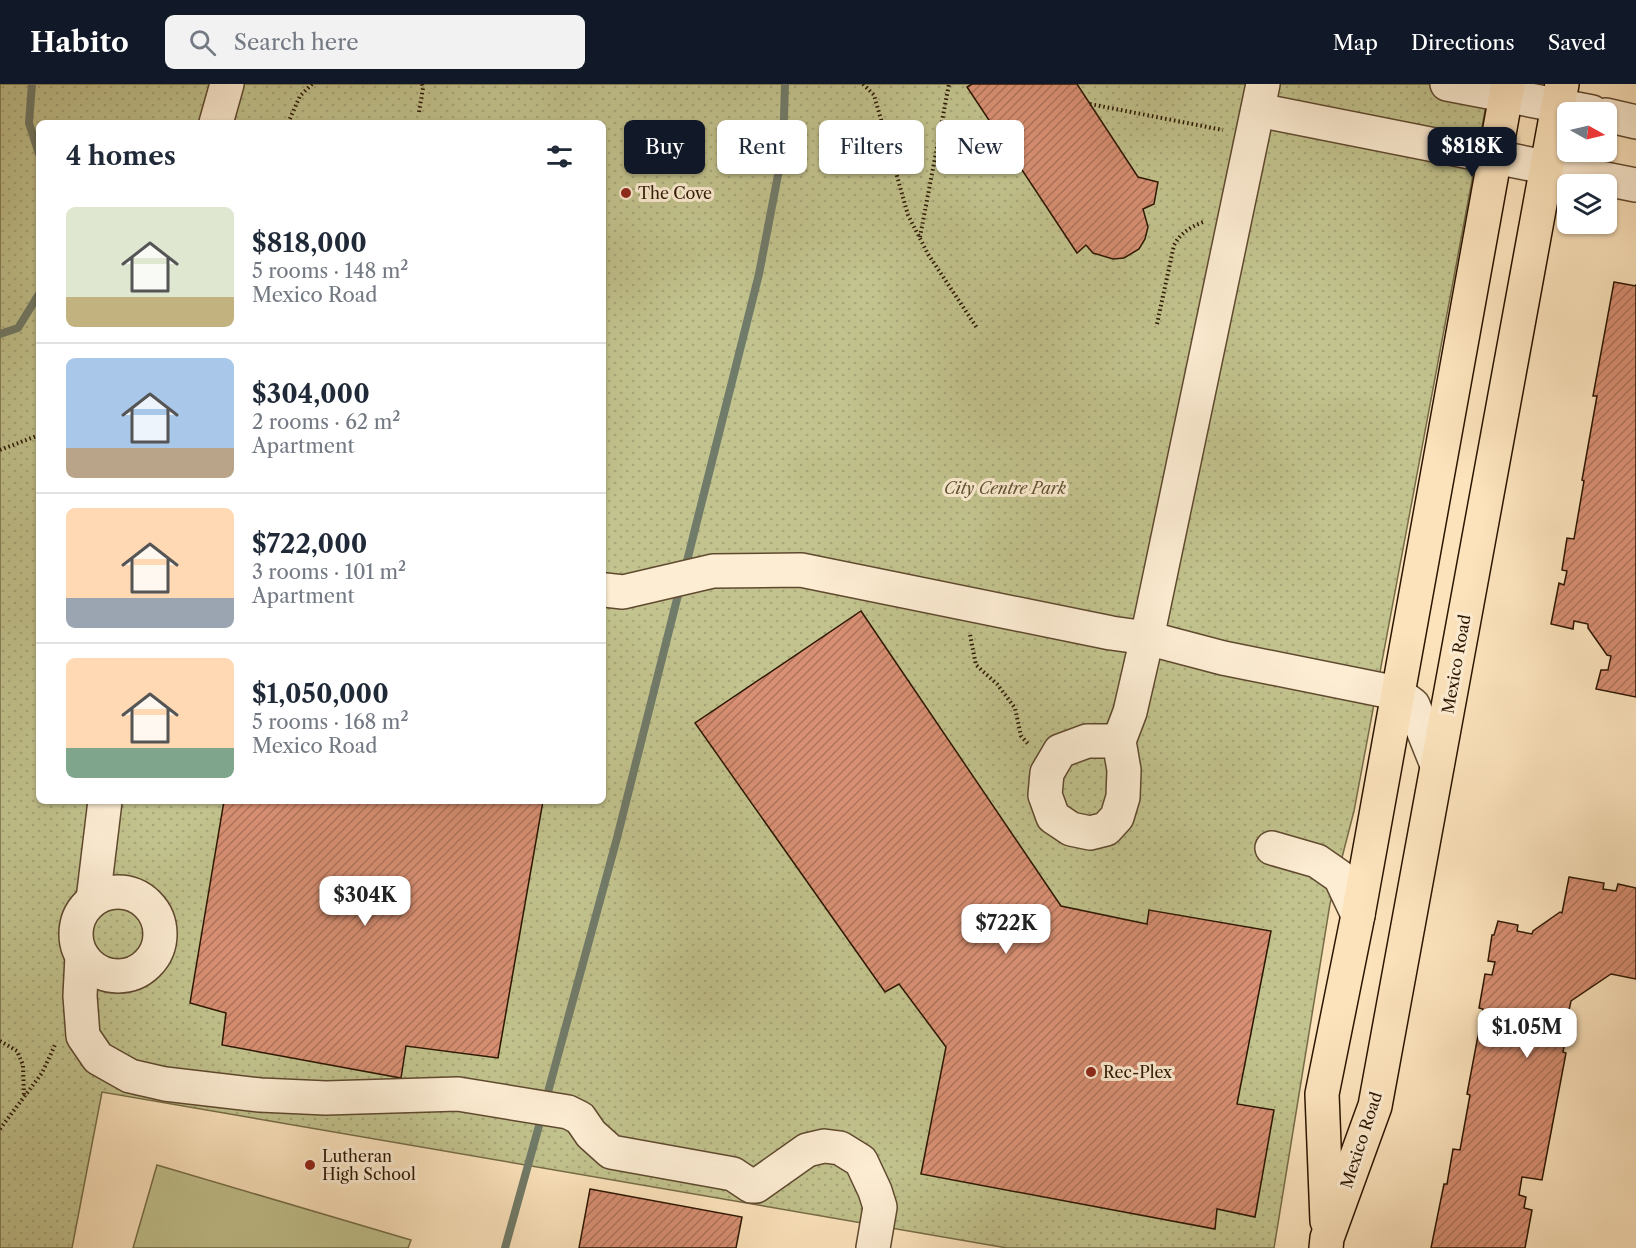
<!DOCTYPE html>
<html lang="en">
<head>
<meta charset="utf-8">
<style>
	:root { --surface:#fff; --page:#f2f2f3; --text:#1f2937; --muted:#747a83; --line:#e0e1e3; --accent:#111827 }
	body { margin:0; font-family:"Libre Caslon Text",serif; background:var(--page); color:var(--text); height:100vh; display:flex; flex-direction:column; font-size:22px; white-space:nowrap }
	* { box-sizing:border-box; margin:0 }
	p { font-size:20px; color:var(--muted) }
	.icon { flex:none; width:33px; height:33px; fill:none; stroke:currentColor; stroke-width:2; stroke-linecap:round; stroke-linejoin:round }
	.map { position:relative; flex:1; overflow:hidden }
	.panel { position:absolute; left:36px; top:36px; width:570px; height:684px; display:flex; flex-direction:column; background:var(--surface); border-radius:9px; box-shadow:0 2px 4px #0004 }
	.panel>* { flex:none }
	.guide { position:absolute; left:624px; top:36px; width:570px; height:54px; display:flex; gap:12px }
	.needle { width:39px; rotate:98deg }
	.tools { position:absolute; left:1557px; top:18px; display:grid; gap:12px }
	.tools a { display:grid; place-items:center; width:60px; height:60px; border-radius:9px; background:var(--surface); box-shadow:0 2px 4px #0004; font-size:30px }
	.price { position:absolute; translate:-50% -51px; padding:0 14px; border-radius:12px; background:#fff; color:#222; font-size:20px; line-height:39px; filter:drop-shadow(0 2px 3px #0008) }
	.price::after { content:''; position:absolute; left:50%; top:36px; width:18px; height:14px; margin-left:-9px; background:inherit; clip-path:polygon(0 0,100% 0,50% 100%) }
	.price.on { background:var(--accent); color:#fff }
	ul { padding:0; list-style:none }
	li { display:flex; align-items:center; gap:18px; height:150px; padding:0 30px }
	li+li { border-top:2px solid var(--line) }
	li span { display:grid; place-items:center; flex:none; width:168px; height:120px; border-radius:9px; color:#555 }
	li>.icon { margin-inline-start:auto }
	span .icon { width:72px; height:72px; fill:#fffc; stroke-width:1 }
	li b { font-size:26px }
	h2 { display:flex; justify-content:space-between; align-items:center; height:72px; padding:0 30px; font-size:26px }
	.pill { padding:0 21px; border-radius:9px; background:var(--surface); box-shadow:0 2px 4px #0004; font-size:21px; line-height:54px }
	.pill.on { background:var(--accent); color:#fff }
	header { display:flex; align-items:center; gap:36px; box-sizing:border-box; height:84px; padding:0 30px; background:var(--accent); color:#fff }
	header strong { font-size:28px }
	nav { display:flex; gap:33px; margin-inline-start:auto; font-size:21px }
	.search { width:420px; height:54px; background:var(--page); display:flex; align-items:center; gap:15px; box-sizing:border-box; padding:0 21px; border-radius:9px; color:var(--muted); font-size:22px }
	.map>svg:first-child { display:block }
	.green { fill:#c2c38e; stroke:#776c47; stroke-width:1.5 }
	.park { fill:url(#park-dots); stroke:#776c47; stroke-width:1.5; fill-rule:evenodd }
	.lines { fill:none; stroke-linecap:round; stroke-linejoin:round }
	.stream { stroke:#717b69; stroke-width:8 }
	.building { fill:url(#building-hatch); stroke:#2c1600; stroke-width:1.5 }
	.minor-casing { stroke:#60492f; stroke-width:36 }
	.major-casing { stroke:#2c1600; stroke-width:36 }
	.path { stroke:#2c1600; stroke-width:4; stroke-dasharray:1.5 3; stroke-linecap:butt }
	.minor { stroke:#fdedd3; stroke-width:33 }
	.major { stroke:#fce3bc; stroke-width:33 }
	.poi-dot { fill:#8f2418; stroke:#fdedd3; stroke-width:2 }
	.labels { text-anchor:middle; stroke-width:6; stroke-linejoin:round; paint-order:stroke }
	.poi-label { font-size:16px; fill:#2c1600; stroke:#fdedd3; text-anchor:start }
	.park-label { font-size:16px; font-style:italic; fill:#605332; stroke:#fdedd3 }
	.street-label { font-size:16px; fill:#2c1600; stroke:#fdedd3 }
</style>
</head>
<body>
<header>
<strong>Habito</strong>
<div class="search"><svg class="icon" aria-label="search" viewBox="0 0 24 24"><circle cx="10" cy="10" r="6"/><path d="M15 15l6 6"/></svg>Search here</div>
<nav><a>Map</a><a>Directions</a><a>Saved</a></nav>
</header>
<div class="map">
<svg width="1636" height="1164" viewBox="0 0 1636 1164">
	<defs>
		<pattern id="park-dots" width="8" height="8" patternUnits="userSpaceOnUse" patternTransform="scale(1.5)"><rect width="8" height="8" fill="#c2c38e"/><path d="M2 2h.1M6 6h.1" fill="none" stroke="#a7a779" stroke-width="1.8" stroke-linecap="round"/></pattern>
		<pattern id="building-hatch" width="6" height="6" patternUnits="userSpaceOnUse" patternTransform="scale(1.5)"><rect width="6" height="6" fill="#d88f73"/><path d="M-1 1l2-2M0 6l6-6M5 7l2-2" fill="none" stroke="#af745c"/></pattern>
	</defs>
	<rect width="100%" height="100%" fill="#fce3bc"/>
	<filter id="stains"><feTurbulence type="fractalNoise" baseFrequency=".00333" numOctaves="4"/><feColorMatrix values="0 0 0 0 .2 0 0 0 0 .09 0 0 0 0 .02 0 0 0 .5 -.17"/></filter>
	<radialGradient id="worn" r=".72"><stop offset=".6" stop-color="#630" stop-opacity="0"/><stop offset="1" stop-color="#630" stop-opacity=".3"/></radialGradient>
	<!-- green -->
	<path class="green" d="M157,1081L411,1156L408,1164H133Z"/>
	<!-- park -->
	<path class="park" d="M0,0H1490L1354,727L1330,820L1274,1164H1007L102,1008L72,1164H0ZM39,39H603V717H39Z"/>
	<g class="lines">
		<!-- stream -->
		<g class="stream">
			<path d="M32,0L29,39L39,70"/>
			<path d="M0,250L18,244L39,210"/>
			<path d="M685,485L759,190L783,65L785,0"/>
			<path d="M545,1019L617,754L680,503"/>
			<path d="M505,1164L542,1031"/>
		</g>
	</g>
	<!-- building -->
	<g class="building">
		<path d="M972,0H1077L1138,93L1158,98L1154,120L1143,125L1148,143L1145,155L1139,165L1124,174L1113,175L1093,169L1086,161L1077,169L967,3Z"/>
		<path d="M1614,198L1636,202V200V613L1596,605L1601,586H1608L1611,572L1607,571L1588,544V540L1574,537L1573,545L1551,540L1559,499L1564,501L1567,487L1562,486L1567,454L1574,455L1584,397L1582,396L1597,312H1593Z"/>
		<path d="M861,527L1061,822L1147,840L1149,826L1271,847L1237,1020L1274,1026L1255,1133L1217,1125L1215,1145L921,1090L946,963L899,900L885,908L695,639Z"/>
		<path d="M224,717H543L498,974L406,962L401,994L222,961L226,929L190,919Z"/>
		<path d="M1569,793L1604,799L1603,805L1616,807L1618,800L1636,804V895L1611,890L1571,917L1566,940H1568L1563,968L1566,969L1542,1096L1522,1093L1519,1111L1526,1113L1524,1124L1532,1126L1525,1164H1431L1444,1100H1447L1453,1065L1460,1066L1470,1011L1467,1010L1483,925L1479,924L1485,890L1492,891L1495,878L1488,877L1492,851H1494L1498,837L1518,841L1517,847L1532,850L1533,847L1560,828L1562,829Z"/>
		<path d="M590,1105L742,1133L736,1164H579Z"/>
	</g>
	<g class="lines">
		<defs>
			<g id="minor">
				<path d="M1447,0L1592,28"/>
				<path d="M1258,26L1636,101"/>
				<path d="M1606,31L1636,38"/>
				<path d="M216,39L227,0"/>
				<path d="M605,506L623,508L713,487L801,486L1111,549L1147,554L1223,574L1397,609L1413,621L1437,681"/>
				<path d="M1119,657H1087L1060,667L1047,689L1045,711L1053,733L1071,745L1090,749L1106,745L1117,733L1123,713L1124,686L1119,657L1130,628L1147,554L1263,0"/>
				<path d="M1272,764L1317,777L1340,793L1358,831"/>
				<circle cx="118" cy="850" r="42"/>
				<path d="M93,816L105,717"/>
				<path d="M82,872L80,912L83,952L98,974L130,992L165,1000L260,1011L326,1014L458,1010L568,1028L580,1034L591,1050L611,1068L733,1090L751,1102H756L807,1066L824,1062L840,1064L861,1077L875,1107L880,1123L873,1164"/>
			</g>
			<g id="major">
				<path d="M1327,1137L1322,1010L1358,831L1508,0"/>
				<path d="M1326,1164L1327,1154L1375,1022L1562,0"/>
			</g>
		</defs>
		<!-- minor casing -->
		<use href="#minor" class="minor-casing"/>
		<!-- major casing -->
		<use href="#major" class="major-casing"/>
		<!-- path -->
		<g class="path">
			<path d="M863,0L874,11L908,131L928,170L977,244"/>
			<path d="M1090,20L1223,46"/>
			<path d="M419,28L423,4L422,0"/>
			<path d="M288,39L300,12L312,0"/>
			<path d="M920,153L949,0"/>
			<path d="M1157,240L1174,161C1181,149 1190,143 1203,138"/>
			<path d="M0,366L39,351"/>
			<path d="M970,551L976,581L997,600L1015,624L1021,652L1029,661"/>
			<path d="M0,957L17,967L23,981L24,1013"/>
			<path d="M0,1045L42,989L55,961"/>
		</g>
		<!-- minor -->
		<use href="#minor" class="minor"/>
		<!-- major -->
		<use href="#major" class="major"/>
	</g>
	<!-- markers -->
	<g class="poi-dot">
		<circle cx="626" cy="109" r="6"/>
		<circle cx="1091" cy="988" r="6"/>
		<circle cx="310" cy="1081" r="6"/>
	</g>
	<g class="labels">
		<!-- poi labels -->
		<g class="poi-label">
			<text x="638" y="115">The Cove</text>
			<text x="1103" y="994">Rec-Plex</text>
			<text x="322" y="1078">Lutheran<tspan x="322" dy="18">High School</tspan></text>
		</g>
		<!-- park labels -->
		<g class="park-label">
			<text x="1005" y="410">City Centre Park</text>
		</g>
		<!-- street labels -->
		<g class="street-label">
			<text transform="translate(1456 580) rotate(-80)" y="6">Mexico Road</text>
			<text transform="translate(1361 1056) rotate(-72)" y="6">Mexico Road</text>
		</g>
	</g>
	<rect width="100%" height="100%" filter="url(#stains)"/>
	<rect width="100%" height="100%" fill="url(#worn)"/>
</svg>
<div class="tools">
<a><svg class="needle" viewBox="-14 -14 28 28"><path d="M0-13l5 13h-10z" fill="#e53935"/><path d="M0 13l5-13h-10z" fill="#747a83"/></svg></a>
<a><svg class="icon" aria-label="layers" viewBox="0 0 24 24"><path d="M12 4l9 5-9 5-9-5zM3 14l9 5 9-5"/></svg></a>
</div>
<b class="price on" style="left:1472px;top:94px">$818K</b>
<b class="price" style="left:365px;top:843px">$304K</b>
<b class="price" style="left:1006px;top:871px">$722K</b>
<b class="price" style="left:1527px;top:975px">$1.05M</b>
<div class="guide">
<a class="pill on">Buy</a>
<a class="pill">Rent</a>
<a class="pill">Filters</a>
<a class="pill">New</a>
</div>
<section class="panel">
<h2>4 homes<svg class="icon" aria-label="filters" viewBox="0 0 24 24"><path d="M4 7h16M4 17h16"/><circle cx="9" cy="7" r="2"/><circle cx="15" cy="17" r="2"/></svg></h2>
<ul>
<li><span style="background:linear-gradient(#dfe7d0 75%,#c2b280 0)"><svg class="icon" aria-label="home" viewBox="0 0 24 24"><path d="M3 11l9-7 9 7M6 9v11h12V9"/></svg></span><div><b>$818,000</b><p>5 rooms · 148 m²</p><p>Mexico Road</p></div></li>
<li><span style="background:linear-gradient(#a9c7e8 75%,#b9a48a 0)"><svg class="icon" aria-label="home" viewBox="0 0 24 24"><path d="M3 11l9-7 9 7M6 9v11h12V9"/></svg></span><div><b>$304,000</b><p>2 rooms · 62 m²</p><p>Apartment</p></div></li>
<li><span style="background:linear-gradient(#ffd9b3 75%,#9aa5b1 0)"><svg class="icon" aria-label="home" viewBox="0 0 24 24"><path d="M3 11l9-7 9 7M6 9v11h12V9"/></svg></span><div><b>$722,000</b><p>3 rooms · 101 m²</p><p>Apartment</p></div></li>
<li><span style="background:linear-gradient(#ffd9b3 75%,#7fa58c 0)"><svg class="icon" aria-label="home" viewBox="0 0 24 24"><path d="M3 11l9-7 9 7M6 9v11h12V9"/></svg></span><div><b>$1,050,000</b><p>5 rooms · 168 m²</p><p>Mexico Road</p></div></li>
</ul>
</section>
</div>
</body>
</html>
